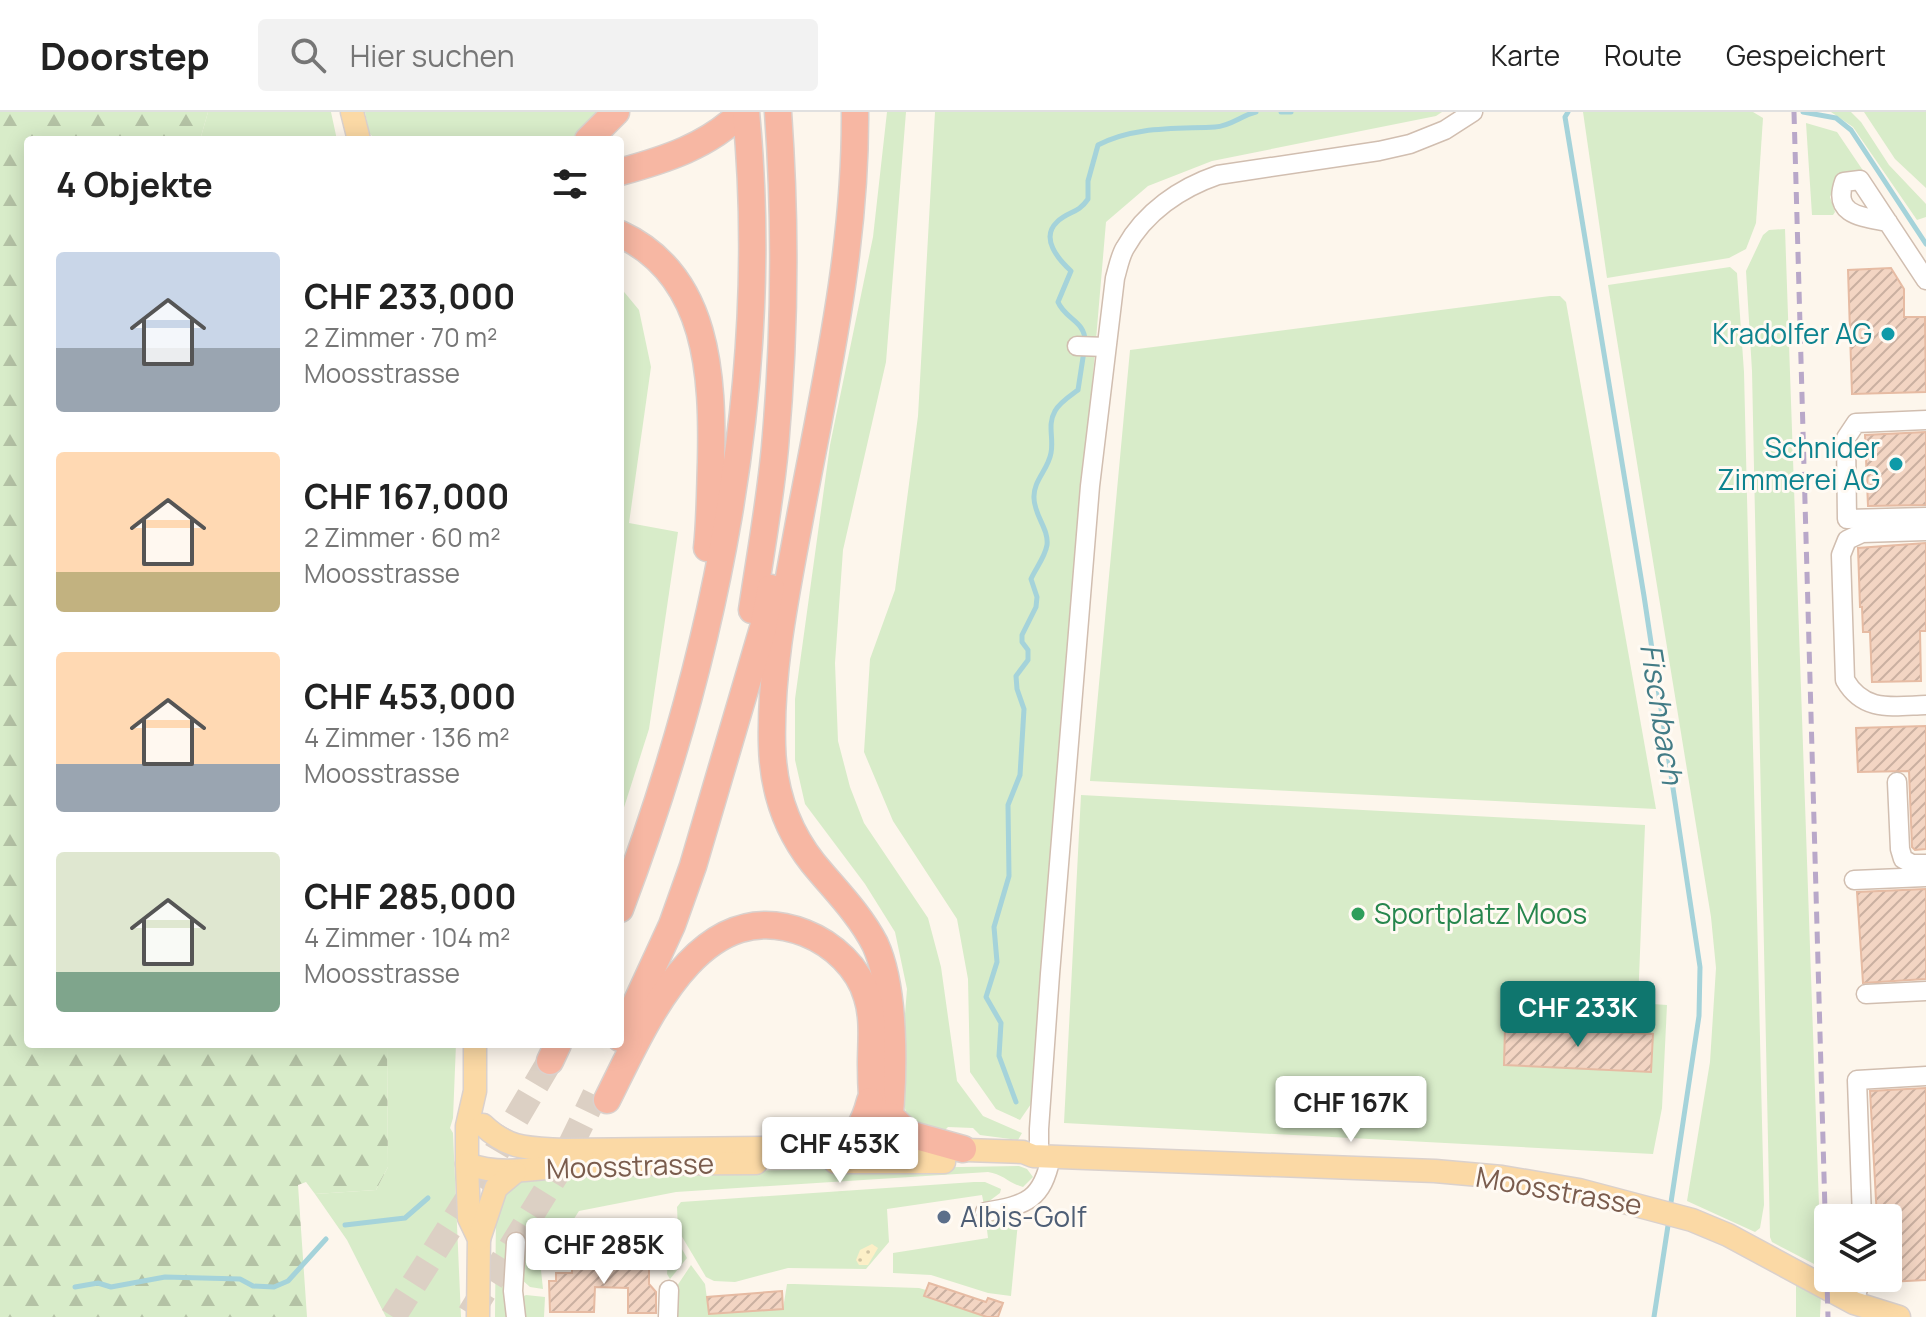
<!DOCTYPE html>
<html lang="de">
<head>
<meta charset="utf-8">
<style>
	:root { --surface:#fff; --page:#f2f2f2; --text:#222; --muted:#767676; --line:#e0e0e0; --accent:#0f766e }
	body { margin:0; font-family:Manrope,sans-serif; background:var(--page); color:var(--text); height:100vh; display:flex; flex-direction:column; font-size:30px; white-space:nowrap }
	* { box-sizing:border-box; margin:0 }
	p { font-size:26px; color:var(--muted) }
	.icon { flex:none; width:44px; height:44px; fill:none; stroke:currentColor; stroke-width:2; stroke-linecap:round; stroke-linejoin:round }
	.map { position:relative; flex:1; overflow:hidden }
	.panel { position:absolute; left:24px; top:24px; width:600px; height:912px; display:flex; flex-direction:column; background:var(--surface); border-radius:8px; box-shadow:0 4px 20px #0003 }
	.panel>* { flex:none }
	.controls { position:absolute; left:1814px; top:1092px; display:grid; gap:16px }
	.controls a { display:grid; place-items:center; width:88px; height:88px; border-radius:8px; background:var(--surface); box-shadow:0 4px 20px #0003; font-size:40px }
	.price { position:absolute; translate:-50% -68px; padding:0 18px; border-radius:8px; background:#fff; color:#222; font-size:26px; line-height:52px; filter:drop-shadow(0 2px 4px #0008) }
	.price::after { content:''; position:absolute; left:50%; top:48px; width:24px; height:18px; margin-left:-12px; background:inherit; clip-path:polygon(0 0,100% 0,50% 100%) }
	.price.selected { background:var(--accent); color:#fff }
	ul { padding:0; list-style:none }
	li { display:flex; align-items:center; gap:24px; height:200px; padding:0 32px }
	li span { display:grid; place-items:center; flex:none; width:224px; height:160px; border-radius:8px; color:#555 }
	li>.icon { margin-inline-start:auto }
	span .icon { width:96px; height:96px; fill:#fffc; stroke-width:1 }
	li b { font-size:34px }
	h2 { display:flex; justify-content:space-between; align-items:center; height:96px; padding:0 32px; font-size:34px }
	header { display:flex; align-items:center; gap:48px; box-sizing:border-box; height:112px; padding:0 40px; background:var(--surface); border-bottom:2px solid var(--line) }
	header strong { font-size:38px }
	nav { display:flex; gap:44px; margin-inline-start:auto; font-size:28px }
	.search { width:560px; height:72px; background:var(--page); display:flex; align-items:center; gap:20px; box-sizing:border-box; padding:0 28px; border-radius:8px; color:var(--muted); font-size:30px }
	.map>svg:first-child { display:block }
	.green { fill:#d8ecc9 }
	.forest { fill:url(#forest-firs) }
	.sand { fill:url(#sand-dots) }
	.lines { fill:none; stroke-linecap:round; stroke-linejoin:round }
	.stream { stroke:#a5d3da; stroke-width:5 }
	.building { fill:url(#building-hatch); stroke:#e6bba3; stroke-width:2 }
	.highway-tunnel { stroke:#dcd0c4; stroke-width:26; stroke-dasharray:26 13; stroke-linecap:butt }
	.minor-casing { stroke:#d1beb0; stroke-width:21 }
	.major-casing { stroke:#dad1cd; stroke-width:25 }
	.highway-casing { stroke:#dad1cd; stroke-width:29 }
	.minor { stroke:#fff; stroke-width:18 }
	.major { stroke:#fbd9a5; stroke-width:22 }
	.highway { stroke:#f7b7a3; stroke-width:26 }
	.rail { stroke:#b9a8c9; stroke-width:5; stroke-dasharray:12 8; stroke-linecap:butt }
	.culture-dot { fill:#0f9aa8; stroke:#fffaf3; stroke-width:3 }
	.leisure-dot { fill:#2e9e5b; stroke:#fffaf3; stroke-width:3 }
	.service-dot { fill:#5c6f8a; stroke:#fffaf3; stroke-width:3 }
	.labels { text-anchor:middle; stroke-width:6; stroke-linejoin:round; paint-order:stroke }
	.culture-label { font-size:28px; fill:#0d838f; stroke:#fffaf3; text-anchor:end }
	.leisure-label { font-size:28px; fill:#27864d; stroke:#fffaf3; text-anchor:start }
	.street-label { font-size:28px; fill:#7a5c4d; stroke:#fffaf3 }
	.service-label { font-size:28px; fill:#4e5e75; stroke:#fffaf3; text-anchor:start }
	.water-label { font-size:30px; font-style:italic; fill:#437c86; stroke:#fffaf3 }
</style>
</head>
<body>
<header>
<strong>Doorstep</strong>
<div class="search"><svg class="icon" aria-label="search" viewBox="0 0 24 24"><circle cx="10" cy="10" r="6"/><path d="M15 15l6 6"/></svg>Hier suchen</div>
<nav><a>Karte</a><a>Route</a><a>Gespeichert</a></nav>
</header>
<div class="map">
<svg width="1926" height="1205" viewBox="0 0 1926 1205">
	<defs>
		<pattern id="forest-firs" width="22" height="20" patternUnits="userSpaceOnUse" patternTransform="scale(2)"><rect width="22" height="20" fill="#d8ecc9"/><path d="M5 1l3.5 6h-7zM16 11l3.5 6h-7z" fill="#b4c2a5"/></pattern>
		<pattern id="sand-dots" width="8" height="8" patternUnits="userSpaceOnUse" patternTransform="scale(2)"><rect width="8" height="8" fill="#fcefc7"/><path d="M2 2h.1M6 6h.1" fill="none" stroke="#d1c5a4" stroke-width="1.8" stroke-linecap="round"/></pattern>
		<pattern id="building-hatch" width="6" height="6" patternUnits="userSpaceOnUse" patternTransform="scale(2)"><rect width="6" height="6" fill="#f3d5c3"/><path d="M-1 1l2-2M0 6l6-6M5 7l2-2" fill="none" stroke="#cab0a1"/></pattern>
	</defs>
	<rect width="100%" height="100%" fill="#fdf6ec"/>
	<!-- green -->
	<g class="green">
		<path d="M208,0H331L337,28H200Z"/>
		<path d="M365,0H601L570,28H376L369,21Z"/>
		<path d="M887,0H906L886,250L843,438L835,551L838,629L850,675L864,711L928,806L941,855L957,969L983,1004L1022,1021L1018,1028L980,1023L973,1016L948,1015L941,1022L920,1013L906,1000L899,977L907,877L895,820L865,772L805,692L795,648V587L830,333L873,125Z"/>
		<path d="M935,0H1442L1436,4L1212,49L1148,74L1106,110L1031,992L1020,1008L996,997L970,960L968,867L957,807L893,709L864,640L870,547L895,478L918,304Z"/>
		<path d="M1583,0H1753L1763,6L1756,111L1746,137L1729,146L1607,166Z"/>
		<path d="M1831,0H1851L1861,10L1889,53L1926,92V105L1917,108L1853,15Z"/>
		<path d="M1864,0H1926V76L1895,47Z"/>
		<path d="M1806,11L1837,20L1864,60L1851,59L1837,66L1830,85L1835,100L1833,103H1812Z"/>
		<path d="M1785,117L1821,1151L1816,1153L1772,1130L1770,1125L1752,259L1746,159L1763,123L1769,118Z"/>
		<path d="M1730,155L1737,161L1744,260L1764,1093L1760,1116L1755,1120L1687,1089L1710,950L1716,856L1711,805L1608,173Z"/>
		<path d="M620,175L639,198L651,255L629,411L678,420L649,617L620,708Z"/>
		<path d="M1550,184H1560L1566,190L1656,697L1090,669L1130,238Z"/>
		<path d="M1081,683L1645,713L1638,891L1667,893L1662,996L1653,1042L1064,1011Z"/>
		<path d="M387,932H456L453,1006L450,1016L453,1021L461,1205H386L347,1128L315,1082L376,1078L388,1055Z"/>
		<path d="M1019,1054L1027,1057L1033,1065L1023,1075C1010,1072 1003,1062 988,1060L676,1080L579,1099L541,1158L543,1177L530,1175L521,1167L511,1205H495L496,1100L511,1070L557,1062Z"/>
		<path d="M974,1070H985L1001,1077L1000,1081L984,1093L982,1083L887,1097L889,1130L866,1157L788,1156L735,1170L714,1169L706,1165L678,1118L677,1095L681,1090Z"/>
		<path d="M1016,1105L1018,1110L1011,1184L988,1181L931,1163L893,1161V1141L988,1126L986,1110L998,1109L999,1114L1004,1113L1005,1107Z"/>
		<path d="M670,1116L687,1146L670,1167L667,1162Z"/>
		<path d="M691,1153L705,1172L709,1202L783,1197L787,1172H794L919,1176L926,1178L925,1184L987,1205H673V1180Z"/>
		<path d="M1796,1170L1821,1183L1820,1205H1796Z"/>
		<path d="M526,1183L545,1185L544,1205H520L522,1185Z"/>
	</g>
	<!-- forest -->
	<path class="forest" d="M0,0H208L200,28H28V932H387L388,1055L376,1078L315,1082L306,1070L298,1073L307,1205H0Z"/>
	<!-- sand -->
	<path class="sand" d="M872,1132L878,1136L868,1153H859L856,1148L860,1138Z"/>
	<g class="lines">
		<!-- stream -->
		<g class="stream">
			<path d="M1281,0H1291"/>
			<path d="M1568,0L1565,5L1644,484L1700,855L1699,904L1670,1097"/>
			<path d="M1803,0L1836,6L1851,18L1926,132"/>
			<path d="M1085,229C1085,209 1065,207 1058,190L1071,159C1058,147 1040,126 1057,110C1068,99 1078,102 1088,87V69L1098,33C1134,14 1176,17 1215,15C1231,14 1242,3 1256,0"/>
			<path d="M1016,990L999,944L1001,911L986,885L997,850L994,815L1009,764L1008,693L1020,663L1024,597L1017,577L1016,564L1028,548V538L1022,530V523L1036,495L1037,485L1031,467C1036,456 1045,445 1047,433C1049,417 1034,403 1034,386C1033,369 1048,358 1051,341C1054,326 1047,313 1055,299C1060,290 1070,284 1078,278L1084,239"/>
			<path d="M345,1113L405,1106L428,1086"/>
			<path d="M75,1175L98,1171L111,1175L165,1165L240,1167L253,1174L274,1175L288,1169L326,1127"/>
			<path d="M1654,1205L1669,1107"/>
		</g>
	</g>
	<!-- building -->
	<g class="building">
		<path d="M1891,156L1904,177V205H1925L1926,280L1852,282L1848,158Z"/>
		<path d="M1926,320V393L1868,394L1865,323Z"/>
		<path d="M1926,431V519H1920L1921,569L1872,570L1870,520H1863L1862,495H1860L1858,436Z"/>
		<path d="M1926,614V737L1915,738L1912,735L1909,659L1858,660L1856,616Z"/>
		<path d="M1926,777V867L1863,871L1857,780Z"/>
		<path d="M1505,915L1653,922L1651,960L1504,953Z"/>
		<path d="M1926,976V1168L1888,1170V1106H1877L1870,979Z"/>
		<path d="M626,1144H649V1172L656,1180V1201H628V1176L595,1175L594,1200H550L549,1169H556V1161H572V1154H620V1146Z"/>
		<path d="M929,1171L986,1190L988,1186L1003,1191L998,1205H987L924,1184Z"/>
		<path d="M782,1179L783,1197L709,1202L707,1185Z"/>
	</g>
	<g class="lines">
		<!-- highway-tunnel -->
		<g class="highway-tunnel">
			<path d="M470,1202L557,1061L595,983"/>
			<path d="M393,1205L478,1071L550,949"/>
		</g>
		<defs>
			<g id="minor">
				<path d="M1888,110C1864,105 1832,104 1844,70L1860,68L1926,168"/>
				<path d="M1077,234L1106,235"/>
				<path d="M1926,308L1856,311L1846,326L1847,407L1926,405"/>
				<path d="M1926,419L1862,421L1847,428L1841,443L1845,568C1864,601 1893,594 1926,593"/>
				<path d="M1897,670L1900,737L1903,747L1912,752H1926"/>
				<path d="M1854,768L1926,765"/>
				<path d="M1866,882L1926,879"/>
				<path d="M1039,1044V1017L1050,862L1090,374L1115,166C1118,156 1120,144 1125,136C1145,100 1180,76 1218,63L1379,39L1410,32L1445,18L1473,0"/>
				<path d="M985,1100C1027,1093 1042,1088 1051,1045"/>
				<path d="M1862,1106L1857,968L1926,964"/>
				<path d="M1854,1191L1861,1166"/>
				<path d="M516,1205L513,1179L516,1130"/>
				<path d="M668,1205L669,1178"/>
			</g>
			<g id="major">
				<path d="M352,0L359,28"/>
				<path d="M475,932V979L467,1014V1052L469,1106L479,1127L478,1205"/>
				<path d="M483,1013C509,1038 529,1036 563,1038L877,1035L1023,1040L1033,1044L1435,1059L1502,1065L1579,1078L1692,1108L1728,1123L1854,1191L1899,1205"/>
				<path d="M835,1050H944"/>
				<path d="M467,1052C506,1066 543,1054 583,1053C641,1052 699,1051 756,1051"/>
				<path d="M479,1127L496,1076L515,1060"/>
			</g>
			<g id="highway">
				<path d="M855,0C856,136 826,267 801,400C787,477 770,555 772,633C773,676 786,717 813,751C835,778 859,801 875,832C898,882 894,981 886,1035"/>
				<path d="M588,28L616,0"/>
				<path d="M620,60C664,48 709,34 742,0"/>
				<path d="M620,122C709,163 713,265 711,350C710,379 710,408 707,436"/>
				<path d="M752,498C760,444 770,390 775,335C785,223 786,112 778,0"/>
				<path d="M620,797C715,545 772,270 746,0"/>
				<path d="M620,926L672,813L693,754L763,516L771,476"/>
				<path d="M550,949L558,932"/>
				<path d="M607,988C644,915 698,779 805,821C833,832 859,856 867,885C874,906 871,931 871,952C871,979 873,1005 876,1031"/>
				<path d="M890,1004L909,1022L963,1037"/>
				<path d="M836,1036C857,1024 864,1012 870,989"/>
			</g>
		</defs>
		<!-- minor casing -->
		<use href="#minor" class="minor-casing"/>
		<!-- major casing -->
		<use href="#major" class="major-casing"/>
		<!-- highway casing -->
		<use href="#highway" class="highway-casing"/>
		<!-- minor -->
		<use href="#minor" class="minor"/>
		<!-- major -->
		<use href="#major" class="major"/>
		<!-- highway -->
		<use href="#highway" class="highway"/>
		<!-- rail -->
		<path class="rail" d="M1794,0L1828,1205"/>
	</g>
	<!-- markers -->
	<g class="culture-dot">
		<circle cx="1888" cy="222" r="8"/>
		<circle cx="1896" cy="352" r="8"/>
	</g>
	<circle class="leisure-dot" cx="1358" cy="802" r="8"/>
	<circle class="service-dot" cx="944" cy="1105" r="8"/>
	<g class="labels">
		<!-- culture labels -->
		<g class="culture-label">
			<text x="1872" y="232">Kradolfer AG</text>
			<text x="1880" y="346">Schnider<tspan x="1880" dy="32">Zimmerei AG</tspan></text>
		</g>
		<!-- leisure labels -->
		<g class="leisure-label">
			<text x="1374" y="812">Sportplatz Moos</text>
		</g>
		<!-- street labels -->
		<g class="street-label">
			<text transform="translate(630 1054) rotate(-2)" y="10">Moosstrasse</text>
			<text transform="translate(1559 1079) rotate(10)" y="10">Moosstrasse</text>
		</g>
		<!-- service labels -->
		<g class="service-label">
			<text x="960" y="1115">Albis-Golf</text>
		</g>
		<!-- water labels -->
		<g class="water-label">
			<text transform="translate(1661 602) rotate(81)" y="10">Fischbach</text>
		</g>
	</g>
</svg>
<div class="controls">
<a><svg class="icon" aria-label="layers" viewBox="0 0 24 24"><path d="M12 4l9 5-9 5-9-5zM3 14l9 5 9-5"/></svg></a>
</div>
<b class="price selected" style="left:1578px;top:937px">CHF 233K</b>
<b class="price" style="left:1351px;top:1032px">CHF 167K</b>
<b class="price" style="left:840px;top:1073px">CHF 453K</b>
<b class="price" style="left:604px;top:1174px">CHF 285K</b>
<section class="panel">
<h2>4 Objekte<svg class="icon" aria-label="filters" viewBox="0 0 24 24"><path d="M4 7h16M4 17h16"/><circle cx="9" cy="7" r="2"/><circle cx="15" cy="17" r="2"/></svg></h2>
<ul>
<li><span style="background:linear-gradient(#c9d6e8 60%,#9aa5b1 0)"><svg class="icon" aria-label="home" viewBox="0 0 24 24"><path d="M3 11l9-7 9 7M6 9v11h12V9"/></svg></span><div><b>CHF 233,000</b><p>2 Zimmer · 70 m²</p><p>Moosstrasse</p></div></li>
<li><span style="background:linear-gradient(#ffd9b3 75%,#c2b280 0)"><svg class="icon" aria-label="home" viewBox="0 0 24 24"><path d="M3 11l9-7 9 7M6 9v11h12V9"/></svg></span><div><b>CHF 167,000</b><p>2 Zimmer · 60 m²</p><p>Moosstrasse</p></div></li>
<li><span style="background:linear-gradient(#ffd9b3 70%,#9aa5b1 0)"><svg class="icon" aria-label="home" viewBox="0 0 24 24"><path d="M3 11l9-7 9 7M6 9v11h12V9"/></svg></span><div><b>CHF 453,000</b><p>4 Zimmer · 136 m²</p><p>Moosstrasse</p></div></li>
<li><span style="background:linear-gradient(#dfe7d0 75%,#7fa58c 0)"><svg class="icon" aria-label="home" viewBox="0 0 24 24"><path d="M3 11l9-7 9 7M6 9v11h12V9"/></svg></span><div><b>CHF 285,000</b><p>4 Zimmer · 104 m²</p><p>Moosstrasse</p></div></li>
</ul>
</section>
</div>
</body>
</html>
